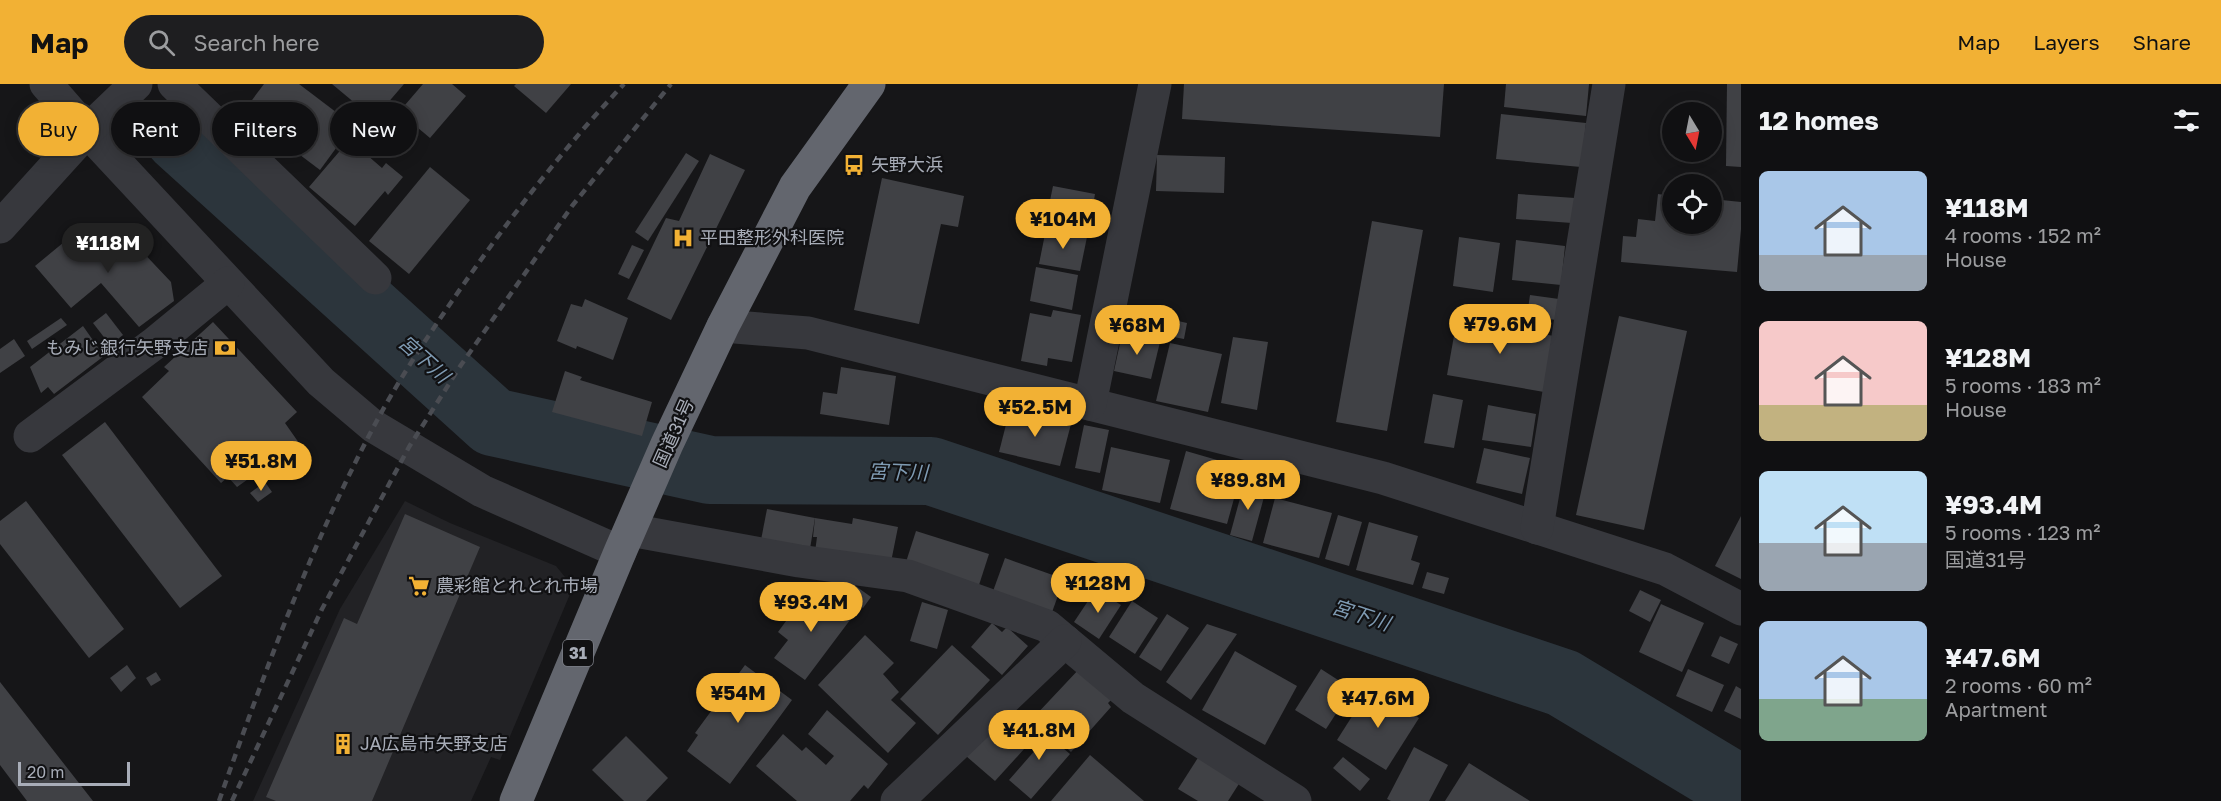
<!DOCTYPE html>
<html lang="en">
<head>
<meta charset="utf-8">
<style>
	:root { --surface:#101012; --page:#1e1e20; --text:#f1f3f6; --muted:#9c9d9f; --line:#303032; --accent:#f2b134 }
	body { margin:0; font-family:"Golos Text","Noto Sans JP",sans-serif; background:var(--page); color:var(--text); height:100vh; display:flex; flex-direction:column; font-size:22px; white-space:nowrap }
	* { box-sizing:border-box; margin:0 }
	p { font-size:20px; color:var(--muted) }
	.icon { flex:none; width:33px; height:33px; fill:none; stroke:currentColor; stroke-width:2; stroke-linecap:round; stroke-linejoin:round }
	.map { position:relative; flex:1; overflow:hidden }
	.details { display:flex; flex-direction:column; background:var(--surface); width:480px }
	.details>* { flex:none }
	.top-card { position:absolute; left:18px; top:18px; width:570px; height:54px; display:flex; gap:12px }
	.needle { width:39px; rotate:170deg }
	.controls { position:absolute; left:1662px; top:18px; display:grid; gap:12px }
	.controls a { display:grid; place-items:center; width:60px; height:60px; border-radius:50%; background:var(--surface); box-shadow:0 3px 15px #0003,0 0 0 2px var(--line); font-size:30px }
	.scale { position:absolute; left:18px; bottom:15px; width:112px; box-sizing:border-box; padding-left:6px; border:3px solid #a8adb8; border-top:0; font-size:16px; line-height:21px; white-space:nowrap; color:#a8adb8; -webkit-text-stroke:4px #111113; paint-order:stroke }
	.price { position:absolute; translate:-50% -51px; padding:0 14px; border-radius:21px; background:var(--accent); color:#111; font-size:20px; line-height:39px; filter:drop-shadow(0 2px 3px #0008) }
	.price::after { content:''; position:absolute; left:50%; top:36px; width:18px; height:14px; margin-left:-9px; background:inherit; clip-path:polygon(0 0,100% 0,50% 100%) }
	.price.current { background:#222; color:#fff }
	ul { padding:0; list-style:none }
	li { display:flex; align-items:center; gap:18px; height:150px; padding:0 18px }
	li span { display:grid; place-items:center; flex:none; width:168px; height:120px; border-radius:9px; color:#555 }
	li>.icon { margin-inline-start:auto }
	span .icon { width:72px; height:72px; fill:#fffc; stroke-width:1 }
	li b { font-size:26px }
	h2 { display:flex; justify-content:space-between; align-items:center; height:72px; padding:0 18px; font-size:26px }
	.tag { padding:0 21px; border-radius:27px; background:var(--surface); box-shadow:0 3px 15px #0003,0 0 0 2px var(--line); font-size:21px; line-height:54px }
	.tag.current { background:var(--accent); color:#111 }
	header { display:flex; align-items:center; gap:36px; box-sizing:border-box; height:84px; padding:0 30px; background:var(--accent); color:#111 }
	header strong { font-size:28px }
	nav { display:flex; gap:33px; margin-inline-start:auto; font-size:21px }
	.search { width:420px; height:54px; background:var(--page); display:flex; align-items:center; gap:15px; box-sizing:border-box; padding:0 21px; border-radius:33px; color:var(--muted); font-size:22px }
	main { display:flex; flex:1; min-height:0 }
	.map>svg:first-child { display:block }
	.built { fill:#222225 }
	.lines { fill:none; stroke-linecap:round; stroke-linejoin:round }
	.river { stroke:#2c353c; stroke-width:68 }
	.building { fill:#404145 }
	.minor { stroke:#37383d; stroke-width:33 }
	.highway { stroke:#63666e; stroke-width:33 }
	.rail { stroke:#4a4c52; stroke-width:4.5; stroke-dasharray:8 6; stroke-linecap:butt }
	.labels { text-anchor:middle; stroke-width:4.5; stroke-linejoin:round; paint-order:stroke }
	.shield { fill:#111113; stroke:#7b7e86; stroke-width:1.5 }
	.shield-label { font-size:16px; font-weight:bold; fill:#a8adb8 }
	.poi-label { font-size:18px; fill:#a8adb8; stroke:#111113; text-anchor:start }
	.street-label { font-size:18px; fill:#a8adb8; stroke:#111113 }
	.water-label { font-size:20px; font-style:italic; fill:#7f9bb3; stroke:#111113 }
</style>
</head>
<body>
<header>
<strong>Map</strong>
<div class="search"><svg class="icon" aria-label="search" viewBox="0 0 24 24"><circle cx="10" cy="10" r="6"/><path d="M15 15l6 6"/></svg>Search here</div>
<nav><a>Map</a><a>Layers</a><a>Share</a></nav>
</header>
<main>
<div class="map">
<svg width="1741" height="717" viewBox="0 0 1741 717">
	<rect width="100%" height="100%" fill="#161618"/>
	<!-- built -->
	<path class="built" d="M405,417L450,439L556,482L573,503L500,676L491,673L471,717H253L340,525Z"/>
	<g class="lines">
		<!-- river -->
		<path class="river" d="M178,53L493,338L710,386L931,387L1563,599L1741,706"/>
	</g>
	<!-- building -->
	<g class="building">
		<path d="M264,0H299L353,41L320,86L243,28Z"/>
		<path d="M332,0H404L374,35Z"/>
		<path d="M423,0H452L466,12L430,54L399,28Z"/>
		<path d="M516,0H571L546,29L514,2Z"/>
		<path d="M1184,0H1444L1440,53L1182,35Z"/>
		<path d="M1506,0H1589L1586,32L1504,23Z"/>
		<path d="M1727,0H1741V83L1726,82Z"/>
		<path d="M1501,30L1586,39L1581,83L1496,75Z"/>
		<path d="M368,34L383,47L375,56L370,52L360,65L382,84L386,79L403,93L388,111L385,107L355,142L309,103Z"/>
		<path d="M686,69L699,77L648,157L635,148Z"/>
		<path d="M710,70L745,86L671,236L627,215L666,134L679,137Z"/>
		<path d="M1157,71L1225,73L1224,109L1156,107Z"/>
		<path d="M430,83L470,116L409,190L369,157Z"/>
		<path d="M882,94L964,112L958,143L941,140L919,240L854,226Z"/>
		<path d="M1053,102L1095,110L1089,144L1046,136Z"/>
		<path d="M1518,110L1575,114L1572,139L1516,135Z"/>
		<path d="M1658,110L1672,112V140H1712V115L1741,118V145L1737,188L1621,178L1623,152L1636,153L1638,135L1655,137Z"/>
		<path d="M1372,137L1423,146L1387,347L1336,338Z"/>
		<path d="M1046,145L1087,153L1080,187L1039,180Z"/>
		<path d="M90,148L114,151L136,161L171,198L174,217L139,243L101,199L71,224L35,182L75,149Z"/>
		<path d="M1459,153L1500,159L1493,208L1453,202Z"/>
		<path d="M1516,156L1565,162L1561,201L1512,196Z"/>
		<path d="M632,161L644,166L629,195L618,190Z"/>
		<path d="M1036,183L1078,191L1072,226L1030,217Z"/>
		<path d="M1530,211L1559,215L1556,236L1527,232Z"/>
		<path d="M585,215L628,234L613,276L577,262L576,265L557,257L571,220L582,223Z"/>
		<path d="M1053,226L1081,231L1072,278L1048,274L1047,282L1021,277L1030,229L1051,233Z"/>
		<path d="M106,229L123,251L110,261L93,239Z"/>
		<path d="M1156,232L1187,239L1184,255L1153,249Z"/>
		<path d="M1619,232L1687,247L1644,446L1576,431Z"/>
		<path d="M61,234L67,241L32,265L27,257Z"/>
		<path d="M1457,235L1554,252L1544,308L1447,291Z"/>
		<path d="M213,238L297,328L285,339L299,359L237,403L228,393L221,399L142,313L169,287L164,283Z"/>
		<path d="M83,242L104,272L54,310L48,303L41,309L30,283Z"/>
		<path d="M1122,250L1160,258L1151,295L1114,287Z"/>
		<path d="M1233,253L1268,258L1257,326L1221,319Z"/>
		<path d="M14,255L25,272L0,289V265Z"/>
		<path d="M1170,259L1222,270L1208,328L1156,317Z"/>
		<path d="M841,283L896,292L889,341L820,330L823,308L837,310Z"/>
		<path d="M565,287L582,293L580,296L652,318L642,352L552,328Z"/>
		<path d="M1433,310L1463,316L1454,364L1424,359Z"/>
		<path d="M1488,321L1536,330L1531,363L1482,356Z"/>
		<path d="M1010,325L1071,340L1060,382L999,368Z"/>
		<path d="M105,338L222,492L180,524L62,371Z"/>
		<path d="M1084,341L1109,346L1100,389L1075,384Z"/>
		<path d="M1111,363L1170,376L1160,419L1102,406Z"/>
		<path d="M1484,364L1530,374L1522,410L1476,399Z"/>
		<path d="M1186,367L1224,378L1217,406L1235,411L1227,440L1170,425Z"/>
		<path d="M1245,396L1267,402L1252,457L1230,451Z"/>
		<path d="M265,398L272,408L258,418L250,409Z"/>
		<path d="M1275,414L1332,429L1319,474L1263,459Z"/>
		<path d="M26,417L124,545L89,574L0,460V437Z"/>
		<path d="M767,425L815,434L810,465L761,456Z"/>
		<path d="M405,430L480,463L372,717H276L266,713L344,534L357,540Z"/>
		<path d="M1338,431L1362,438L1349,482L1325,475Z"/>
		<path d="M1741,432V495L1715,482Z"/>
		<path d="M815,434L852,440L853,434L898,443L891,478L815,468L817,453H813Z"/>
		<path d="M1369,438L1418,452L1411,476L1420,479L1413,501L1356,486Z"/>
		<path d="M916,447L989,470L979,501L906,478Z"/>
		<path d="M1005,474L1064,495L1051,531L992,510Z"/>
		<path d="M1427,488L1449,494L1444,510L1422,504Z"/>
		<path d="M850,498L871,513L863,524L842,509Z"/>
		<path d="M815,504L853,532L805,596L774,574L788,556L778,548L800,518L802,520Z"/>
		<path d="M1096,505L1121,521L1099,555L1074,538Z"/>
		<path d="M1640,506L1661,516L1650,538L1629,527Z"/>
		<path d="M1132,517L1158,534L1135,570L1109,553Z"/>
		<path d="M922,518L948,526L937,565L910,557Z"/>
		<path d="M1661,520L1704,539L1682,588L1639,568Z"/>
		<path d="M1167,530L1189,544L1161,587L1139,573Z"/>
		<path d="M992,539L1002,548L1007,543L1028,562L1002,591L971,563Z"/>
		<path d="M1207,540L1237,550L1191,616L1166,598Z"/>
		<path d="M865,551L894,579L883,590L899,608L891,616L916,639L888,669L818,601Z"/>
		<path d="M1720,552L1738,560L1729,580L1711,572Z"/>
		<path d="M952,561L990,596L938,651L900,615Z"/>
		<path d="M1235,567L1297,602L1265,661L1202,626Z"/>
		<path d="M127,581L136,594L121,608L110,594Z"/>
		<path d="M745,581L792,616L730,700L687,667L698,651L695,649Z"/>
		<path d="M1081,583L1113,614L1108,619L1111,623L1071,668L1034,633Z"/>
		<path d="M1321,585L1352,605L1326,645L1295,626Z"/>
		<path d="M1688,585L1724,601L1712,628L1676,612Z"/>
		<path d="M156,588L161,596L151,602L146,594Z"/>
		<path d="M0,598L93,717H27L0,681Z"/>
		<path d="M1736,602L1741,605V635L1724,627Z"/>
		<path d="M1370,604L1419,634L1386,686L1337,656Z"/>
		<path d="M827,626L888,680L868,705L864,701L850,717H797L756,682L783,650L802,667L806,663L826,681L834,672L808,650Z"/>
		<path d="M1031,637L1070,670L1031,715L1009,696L1037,664L1021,650Z"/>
		<path d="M996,638L1025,664L995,697L966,672Z"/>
		<path d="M626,652L668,694L646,717H624L592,686Z"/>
		<path d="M1414,663L1448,681L1429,717H1391L1387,715Z"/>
		<path d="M1201,669L1242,695L1228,717H1198L1178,705Z"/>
		<path d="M1090,671L1144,717H1051Z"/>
		<path d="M1343,673L1370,695L1360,707L1333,684Z"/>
		<path d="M1469,679L1530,717H1445Z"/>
	</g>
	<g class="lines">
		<!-- minor -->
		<g class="minor">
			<path d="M46,0L87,47L321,298L373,342L482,407L620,468"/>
			<path d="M174,0L375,194"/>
			<path d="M0,143L87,47L136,0"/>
			<path d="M723,242L808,249L1383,394L1665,485L1741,525"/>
			<path d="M1090,320L1155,0"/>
			<path d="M30,352L155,259L228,199"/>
			<path d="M1537,444L1609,0"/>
			<path d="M630,446L799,477L908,492L1047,542L1133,614L1295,717"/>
			<path d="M897,717L1065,557"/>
		</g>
		<!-- highway -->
		<path class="highway" d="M516,717L620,468L667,360L723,242L795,103L869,0"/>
		<!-- rail -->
		<g class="rail">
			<path d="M219,717C264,590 310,463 373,344C396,300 424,258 452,217C504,141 561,67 624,0"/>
			<path d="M232,717L322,525L409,363L461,281L572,122L671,0"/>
		</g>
	</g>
	<!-- icons -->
	<defs>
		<symbol id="bus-bare" viewBox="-9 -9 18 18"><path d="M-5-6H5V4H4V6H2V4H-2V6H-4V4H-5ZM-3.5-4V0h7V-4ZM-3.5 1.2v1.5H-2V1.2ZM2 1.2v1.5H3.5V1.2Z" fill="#f2b134" stroke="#111113" stroke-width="2.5" paint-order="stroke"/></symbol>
		<symbol id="hospital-bare" viewBox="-9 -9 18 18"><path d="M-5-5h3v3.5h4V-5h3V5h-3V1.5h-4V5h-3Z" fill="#f2b134" stroke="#111113" stroke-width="2.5" paint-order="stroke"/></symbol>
		<symbol id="bank-bare" viewBox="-9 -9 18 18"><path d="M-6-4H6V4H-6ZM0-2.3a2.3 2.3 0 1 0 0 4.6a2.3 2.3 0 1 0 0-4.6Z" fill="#f2b134" stroke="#111113" stroke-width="2.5" paint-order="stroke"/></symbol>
		<symbol id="supermarket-bare" viewBox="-9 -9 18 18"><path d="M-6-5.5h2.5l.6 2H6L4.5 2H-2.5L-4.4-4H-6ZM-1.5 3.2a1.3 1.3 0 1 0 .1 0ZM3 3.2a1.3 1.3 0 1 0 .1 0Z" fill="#f2b134" stroke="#111113" stroke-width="2.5" paint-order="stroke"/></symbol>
		<symbol id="building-bare" viewBox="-9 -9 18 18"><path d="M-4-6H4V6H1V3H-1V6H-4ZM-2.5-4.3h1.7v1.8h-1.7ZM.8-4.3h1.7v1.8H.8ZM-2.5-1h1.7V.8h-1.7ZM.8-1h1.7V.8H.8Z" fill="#f2b134" stroke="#111113" stroke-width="2.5" paint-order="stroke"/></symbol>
	</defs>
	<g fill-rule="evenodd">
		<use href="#bus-bare" x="839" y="66" width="30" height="30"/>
		<use href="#hospital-bare" x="668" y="139" width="30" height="30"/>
		<use href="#bank-bare" x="210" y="249" width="30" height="30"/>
		<use href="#supermarket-bare" x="404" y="487" width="30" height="30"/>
		<use href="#building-bare" x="328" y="645" width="30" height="30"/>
	</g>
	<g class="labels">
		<!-- shield labels -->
		<rect class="shield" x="563" y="556" width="30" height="26" rx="4.5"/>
		<g class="shield-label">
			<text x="578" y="575">31</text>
		</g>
		<!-- poi labels -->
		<g class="poi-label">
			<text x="871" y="87">矢野大浜</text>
			<text x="700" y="160">平田整形外科医院</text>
			<text x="208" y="270" text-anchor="end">もみじ銀行矢野支店</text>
			<text x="436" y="508">農彩館とれとれ市場</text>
			<text x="360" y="666">JA広島市矢野支店</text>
		</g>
		<!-- street labels -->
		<g class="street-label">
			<text transform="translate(674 349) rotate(-66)" y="6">国道31号</text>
		</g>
		<!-- water labels -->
		<g class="water-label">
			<text transform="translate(424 275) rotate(42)" y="7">宮下川</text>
			<text transform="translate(898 388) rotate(2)" y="7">宮下川</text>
			<text transform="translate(1361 531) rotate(18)" y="7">宮下川</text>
		</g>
	</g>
</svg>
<div class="controls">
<a><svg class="needle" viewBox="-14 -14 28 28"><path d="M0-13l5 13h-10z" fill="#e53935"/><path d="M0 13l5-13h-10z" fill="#9c9d9f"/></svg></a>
<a><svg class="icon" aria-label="locate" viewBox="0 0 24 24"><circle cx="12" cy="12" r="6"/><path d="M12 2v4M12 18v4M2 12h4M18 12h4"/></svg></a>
</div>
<div class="scale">20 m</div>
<b class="price" style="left:1063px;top:166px">¥104M</b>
<b class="price current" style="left:108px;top:190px">¥118M</b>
<b class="price" style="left:1500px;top:271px">¥79.6M</b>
<b class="price" style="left:1137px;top:272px">¥68M</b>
<b class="price" style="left:1035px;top:354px">¥52.5M</b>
<b class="price" style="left:261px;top:408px">¥51.8M</b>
<b class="price" style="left:1248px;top:427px">¥89.8M</b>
<b class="price" style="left:1098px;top:530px">¥128M</b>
<b class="price" style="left:811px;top:549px">¥93.4M</b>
<b class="price" style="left:738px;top:640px">¥54M</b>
<b class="price" style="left:1378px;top:645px">¥47.6M</b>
<b class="price" style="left:1039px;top:677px">¥41.8M</b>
<div class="top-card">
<a class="tag current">Buy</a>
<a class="tag">Rent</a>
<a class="tag">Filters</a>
<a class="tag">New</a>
</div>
</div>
<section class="details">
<h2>12 homes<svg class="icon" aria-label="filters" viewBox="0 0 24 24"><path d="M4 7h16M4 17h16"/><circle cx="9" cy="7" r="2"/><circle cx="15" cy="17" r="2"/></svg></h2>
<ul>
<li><span style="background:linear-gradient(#a9c7e8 70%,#9aa5b1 0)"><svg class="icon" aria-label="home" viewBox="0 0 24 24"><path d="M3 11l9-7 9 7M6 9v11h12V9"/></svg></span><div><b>¥118M</b><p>4 rooms · 152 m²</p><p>House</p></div></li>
<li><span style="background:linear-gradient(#f6c9c9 70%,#c2b280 0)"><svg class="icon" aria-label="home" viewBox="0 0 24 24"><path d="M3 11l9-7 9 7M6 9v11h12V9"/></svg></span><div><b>¥128M</b><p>5 rooms · 183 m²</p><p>House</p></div></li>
<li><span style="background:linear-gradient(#bfe0f5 60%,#9aa5b1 0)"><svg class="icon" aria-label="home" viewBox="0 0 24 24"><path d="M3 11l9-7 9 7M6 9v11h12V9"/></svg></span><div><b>¥93.4M</b><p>5 rooms · 123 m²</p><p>国道31号</p></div></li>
<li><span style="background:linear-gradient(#a9c7e8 65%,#7fa58c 0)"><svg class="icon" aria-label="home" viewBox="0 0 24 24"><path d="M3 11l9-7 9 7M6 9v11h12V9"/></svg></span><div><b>¥47.6M</b><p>2 rooms · 60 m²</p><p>Apartment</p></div></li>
</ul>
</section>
</main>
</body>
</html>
